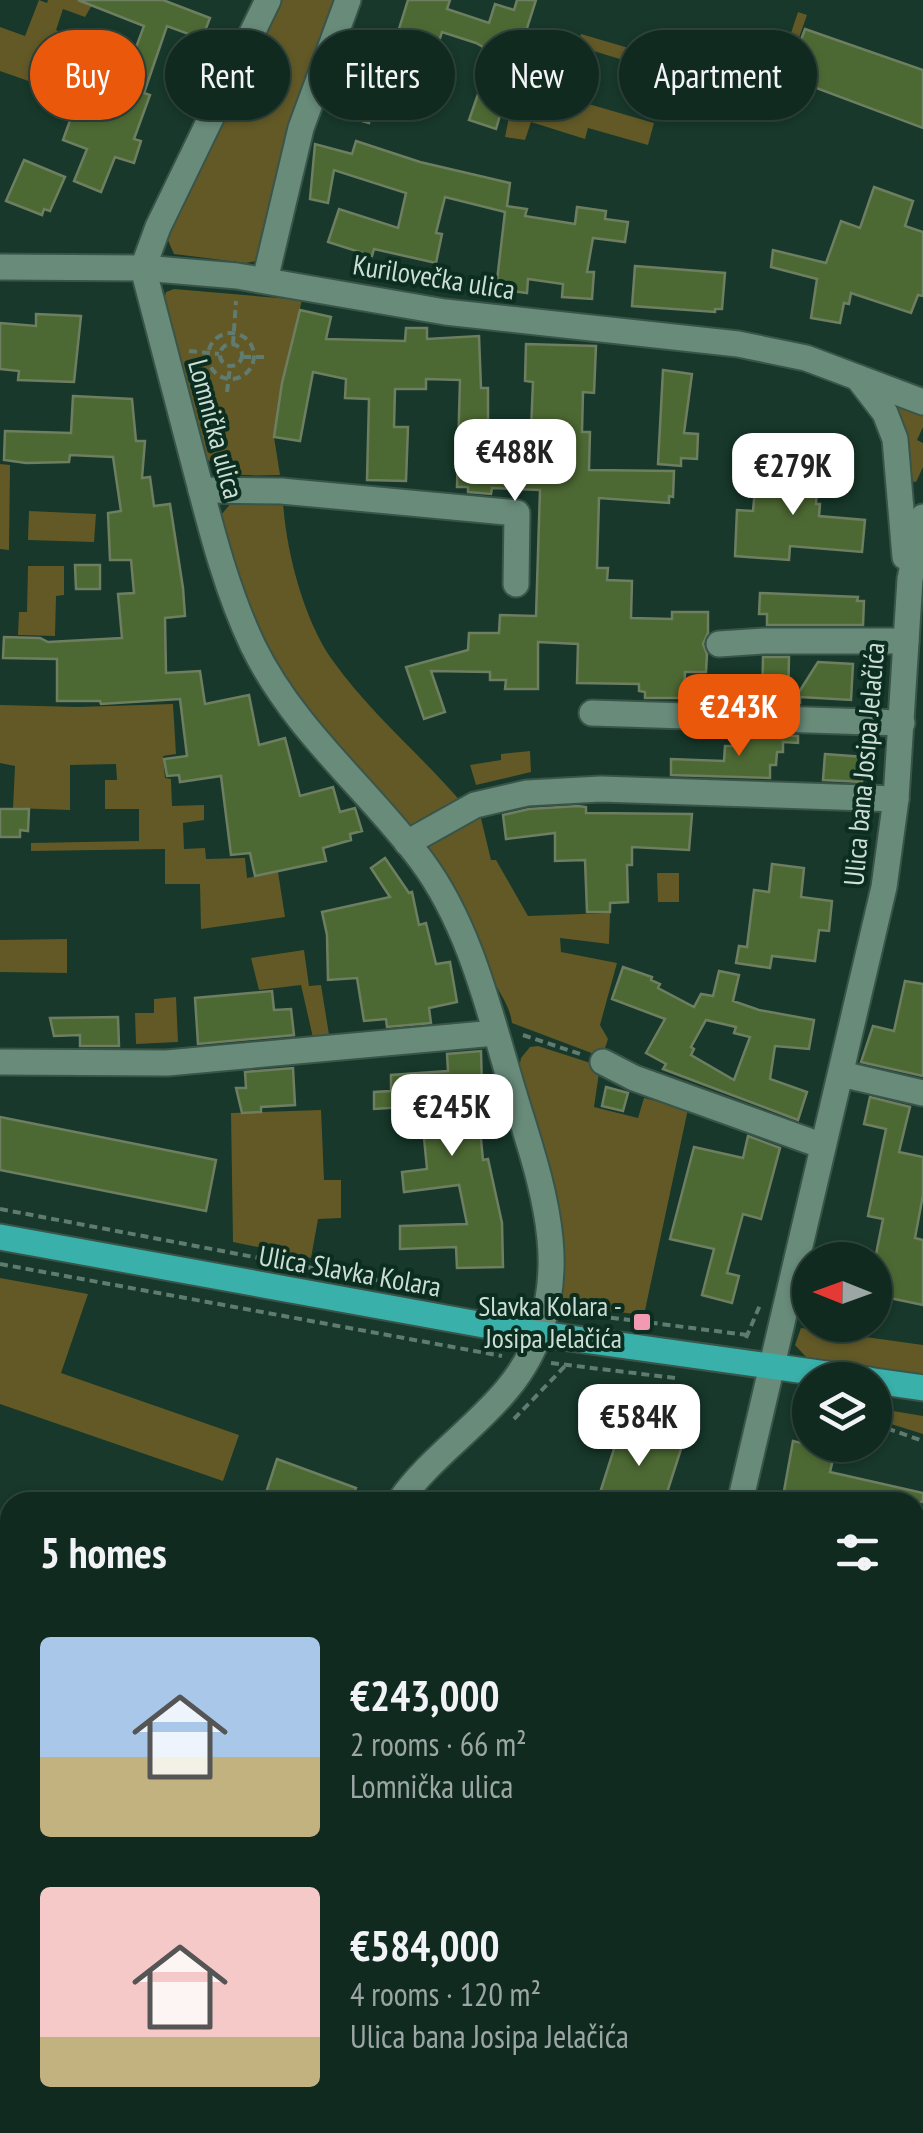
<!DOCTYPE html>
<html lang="en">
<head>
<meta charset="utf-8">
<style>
	:root { --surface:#112a20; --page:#1a3229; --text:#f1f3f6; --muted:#9ca7a5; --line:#30463e; --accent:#ea580c }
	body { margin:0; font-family:"PT Sans Narrow",sans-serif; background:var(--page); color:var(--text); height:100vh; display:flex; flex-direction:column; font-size:38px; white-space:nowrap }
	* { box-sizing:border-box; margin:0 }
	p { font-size:32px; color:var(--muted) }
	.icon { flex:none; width:55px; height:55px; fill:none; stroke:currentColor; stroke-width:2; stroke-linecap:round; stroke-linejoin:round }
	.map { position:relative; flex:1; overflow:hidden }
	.side { position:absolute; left:0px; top:1492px; width:925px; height:642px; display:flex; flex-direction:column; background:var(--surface); border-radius:30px 30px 0 0; box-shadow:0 2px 8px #0004,0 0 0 2px var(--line) }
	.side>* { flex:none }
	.banner { position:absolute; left:30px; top:30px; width:865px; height:90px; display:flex; gap:20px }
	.needle { width:65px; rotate:271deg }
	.tools { position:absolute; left:792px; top:1242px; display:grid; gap:20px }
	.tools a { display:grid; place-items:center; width:100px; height:100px; border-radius:50%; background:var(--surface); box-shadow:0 2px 8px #0004,0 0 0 2px var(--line); font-size:50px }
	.price { position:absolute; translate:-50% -85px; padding:0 22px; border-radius:20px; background:#fff; color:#222; font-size:32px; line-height:65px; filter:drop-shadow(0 2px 5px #0008) }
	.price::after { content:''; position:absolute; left:50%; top:60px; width:30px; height:22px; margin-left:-15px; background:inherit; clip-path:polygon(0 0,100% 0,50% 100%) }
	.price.selected { background:var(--accent); color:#fff }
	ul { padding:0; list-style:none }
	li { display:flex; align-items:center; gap:30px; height:250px; padding:0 40px }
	li span { display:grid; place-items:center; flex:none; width:280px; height:200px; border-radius:10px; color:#555 }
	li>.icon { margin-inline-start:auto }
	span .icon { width:120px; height:120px; fill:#fffc; stroke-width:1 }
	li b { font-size:42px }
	h2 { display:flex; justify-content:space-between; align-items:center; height:120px; padding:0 40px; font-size:42px }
	.pill { padding:0 35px; border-radius:45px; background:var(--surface); box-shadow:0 2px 8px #0004,0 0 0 2px var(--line); font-size:35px; line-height:90px }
	.pill.selected { background:var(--accent); color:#fff }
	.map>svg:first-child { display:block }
	.green { fill:#625927 }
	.building { fill:#4d6933; stroke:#6e7e61; stroke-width:2.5; fill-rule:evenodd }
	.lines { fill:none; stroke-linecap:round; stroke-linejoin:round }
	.minor-casing { stroke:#395449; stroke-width:29 }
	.major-casing { stroke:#395449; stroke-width:29 }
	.path { stroke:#607b6f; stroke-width:4; stroke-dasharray:8 5; stroke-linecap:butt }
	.minor { stroke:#688b7a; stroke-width:25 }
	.major { stroke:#39b0aa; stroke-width:25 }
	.poi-dot { fill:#f19ab1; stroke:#0c2e20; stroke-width:4 }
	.labels { text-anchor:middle; stroke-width:8; stroke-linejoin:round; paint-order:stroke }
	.street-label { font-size:28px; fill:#ccded5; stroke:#0c2e20 }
	.poi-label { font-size:28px; fill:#ccded5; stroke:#0c2e20; text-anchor:end }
</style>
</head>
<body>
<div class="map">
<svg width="923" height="2133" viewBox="0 0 923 2133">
	<rect width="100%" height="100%" fill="#17382a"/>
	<!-- green -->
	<g class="green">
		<path d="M39,0L47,3L48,0H95L85,17L63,9L56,30L74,37L69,52L52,47L37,84L0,71V27L25,36Z"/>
		<path d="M278,0H341L261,260L246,263L174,254L166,236Z"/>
		<path d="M798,12L807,15L775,106L577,46L581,34L772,90Z"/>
		<path d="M516,83L654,123L648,145L588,128L585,139L531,122L525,140L505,137Z"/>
		<path d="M174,289L302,300L282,384L274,437L280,475C252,475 222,480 204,455L163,303L166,292Z"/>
		<path d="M890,400L923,415V427L917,440L923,443V467L916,482L907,481Z"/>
		<path d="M0,464L10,465L9,550L0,549Z"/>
		<path d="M232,502H283C286,551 304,621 333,661C370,713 421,755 462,803L422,827H408C357,768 294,711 261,639C243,600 231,556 221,515Z"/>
		<path d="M29,511L96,514L94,542L28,540Z"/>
		<path d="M28,566H64V595L56,596L55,636L18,635L19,612H27Z"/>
		<path d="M173,704L176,754L163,756L165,778L171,779L172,806L204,805V820L183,823L184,849L205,848L206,859L245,858L247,878L278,872L285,917L201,929L200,884H165V849L31,851V843L139,841V809H105V780H117L116,764L70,765V810L13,808L15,766L0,763V705L78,707Z"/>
		<path d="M530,751L531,772L476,785L470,765L501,760V754Z"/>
		<path d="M479,810L491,860H496L528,916L610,913L609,944L560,938L561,952L617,963L600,1025L608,1039L602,1057L512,1023C510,1007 501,996 494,981C472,933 449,887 421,842Z"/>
		<path d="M657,873H679V902H658Z"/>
		<path d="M67,939V973L0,972V940Z"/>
		<path d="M304,950L309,986L321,985L330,1041L314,1042L301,985L259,990L251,958Z"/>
		<path d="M176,997L178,1042L136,1044L135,1013H154V999Z"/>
		<path d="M538,1046L600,1066L594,1107L638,1118L644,1098L688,1109L644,1315L566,1306L560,1301L519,1068L521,1058L530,1047Z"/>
		<path d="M321,1110L324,1180H341V1218L318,1219L311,1258L233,1242L231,1113Z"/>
		<path d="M0,1278L88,1294L61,1373L239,1435L223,1481L0,1404Z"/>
		<path d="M801,1328L923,1345V1376L807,1358L795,1345Z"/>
		<path d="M875,1408L923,1416V1434L875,1419Z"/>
		<path d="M0,1606L10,1611V1781L0,1774Z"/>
		<path d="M0,1965L10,1972V2125H124L136,2133H0Z"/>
		<path d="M351,2125H452L431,2133H344Z"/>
		<path d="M786,2125H890L888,2133H826Z"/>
	</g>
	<!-- building -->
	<g class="building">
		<path d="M78,0H163L210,18L202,39L167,26L144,93L150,95L134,139L141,141L134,163L115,157L101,192L74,181L87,149L63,140L87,73L122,85L144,26Z"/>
		<path d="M408,0H450L447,9L489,23L495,4L514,10L517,0H536L519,53L523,54L517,72L513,71L496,129L469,120L490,60L480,56L483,47L476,43L442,32L418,106L385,93L407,34L398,32Z"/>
		<path d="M805,29L923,70V128L787,77Z"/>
		<path d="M350,90L376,96L369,123L344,116Z"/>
		<path d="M356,141L420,162L510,183L507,206L527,209L525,216L575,224L577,207L606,211L605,219L628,222L625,242L593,238L587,272H594L592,299L562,297L563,284L528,279L527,293L496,289L505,212L445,197L436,233L442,234L436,263L374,249L372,256L328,242L339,209L398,228L406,193L334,170L328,203L310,199L315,144L352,154Z"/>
		<path d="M24,160L65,177L50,211L44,209L42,215L6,201Z"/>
		<path d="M874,187L913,201L905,226L923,232V296L918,295L911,313L851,293L849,304L844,303L840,323L811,318L817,279L771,267L773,250L826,263L841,221L860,228Z"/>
		<path d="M635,266L725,273L722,309H715V312L632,306Z"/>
		<path d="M300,310L331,317L326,339L405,341L406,328H427V339L479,336L481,388H488V429L531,430L533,382L525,381L526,344L596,346L594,393L583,392L582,432H590L589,470L674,471L673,497L669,496V503L599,498L597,568H608L607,580L632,581L631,618L672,619V612H708V633L703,644L707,654L706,672H685L684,698H645V692L639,691V684L577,683L578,644L538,642V689H505L506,680H490V672L431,671L445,712L424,719L406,667L468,650L469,633H499L500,615L536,616L540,490L492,488L491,494L468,492V487H457L460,380L426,379V389H395L394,427H408L406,481L367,480L369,399L345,398L346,379L313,372L300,441L274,437L282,383Z"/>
		<path d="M36,314L81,316L74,382L18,380L19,371L0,369V323L36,326Z"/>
		<path d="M663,370L692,374L684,433L698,434L697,459L681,458V466L658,464Z"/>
		<path d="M73,396L132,399L136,441H145L142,478L150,477L154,506L170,504L183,588L185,616L165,618L166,673L200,671L205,704L249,695L259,745L285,738L300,796L333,787L340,812L355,808L362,831L350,834L351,840L323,848L326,861L255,876L250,853L231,855L221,776L180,782L179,775L167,776L164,759L187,756L180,699L101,704L100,701H57V659L3,658L4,637L40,638L48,642L122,638L118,594L134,593L131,560H110L108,513L121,511L113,457L70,455L69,462L26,463L4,460L5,431L71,433Z"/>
		<path d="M786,456L819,458L816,504H820L819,516L865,520L862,552L790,546L789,560L735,556L737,510L753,511L755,489H763V485L785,487Z"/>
		<path d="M75,565H100V589H76Z"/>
		<path d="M760,593L858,597L857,601H864L863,625H767V614H759Z"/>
		<path d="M763,657H789L788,703L762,702Z"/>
		<path d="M818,662L853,664L851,700L800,697V703H792Z"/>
		<path d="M743,734L798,736V743L783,742V752H777L776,765H770V778L671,775V759L724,761L725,746H742Z"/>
		<path d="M825,754L864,757L862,782L823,780Z"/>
		<path d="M578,806L586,807V813L692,814L689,850L632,847V865H627L628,902L610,903V912H587L585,860L555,861V833L506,839L503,815L529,809Z"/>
		<path d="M0,809H29L28,831L20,830V837H0Z"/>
		<path d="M385,858L409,893L412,892L419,925L426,923L436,964L450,962L457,1002L429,1008L431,1023L387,1027L386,1019L364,1021L357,978L328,980L327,935L322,912L390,897L371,868Z"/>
		<path d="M772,864L804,868L801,897L832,901L829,931L819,930L815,961L772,956L770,968L736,963L739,946L747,947L754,890L769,892Z"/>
		<path d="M623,967L652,977L651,980L660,984L658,988L694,1007L701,994L713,996L719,971L739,975L733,1001L759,1010L814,1020L809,1049L775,1046L770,1079L807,1092L798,1120L663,1069L666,1064L646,1053L665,1019L612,999ZM706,1020L736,1027L734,1033L750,1037L734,1080L691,1055L694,1049L691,1047Z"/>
		<path d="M905,981L923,984V1076L861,1062L873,1026L894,1031Z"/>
		<path d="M272,991L274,1010L291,1009L294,1035L198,1044L195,998Z"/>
		<path d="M118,1017L119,1046H80V1035L54,1036L50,1018Z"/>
		<path d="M481,1051L482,1088H476L483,1160L488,1159L502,1223L503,1267L457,1268L456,1247L400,1249V1226L467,1224L459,1185L404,1192L402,1172L427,1169L421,1106L374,1109V1092L391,1091V1075L448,1071L447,1054Z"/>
		<path d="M293,1068L295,1105L261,1107V1112L242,1113L236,1088H246L245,1072Z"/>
		<path d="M606,1087L628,1093L623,1111L602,1106Z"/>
		<path d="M870,1097L910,1107L899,1152L923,1157V1195L915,1238L923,1240V1305L875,1295V1259L883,1219L868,1216L886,1129L864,1124Z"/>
		<path d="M0,1117L216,1160L206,1211L0,1170Z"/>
		<path d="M748,1136L780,1148L761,1219L743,1214L727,1273L739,1276L732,1303L702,1295L714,1249L670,1239L694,1147L743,1158Z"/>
		<path d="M621,1427L682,1446L664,1502H597Z"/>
		<path d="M793,1441L835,1451L830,1472L923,1493V1502H782Z"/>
		<path d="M277,1459L356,1488L350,1502H263Z"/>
	</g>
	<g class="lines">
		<defs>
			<g id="minor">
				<path d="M268,0L158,227L143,268C158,327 174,385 189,444C207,512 223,583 253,646C294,730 366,787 421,860C469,924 489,1010 511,1084C526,1135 545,1186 550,1239C553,1269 550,1299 541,1328C518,1405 442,1440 399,1502"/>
				<path d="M0,267L143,268L237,276L445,312L738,344L806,358L923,402"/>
				<path d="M265,280L301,128L348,0"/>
				<path d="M858,378L885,413L895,439L905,557"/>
				<path d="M201,490L281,491L517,513L516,584"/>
				<path d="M719,644L764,641H906"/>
				<path d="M592,713L902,723"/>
				<path d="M407,843L475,805L527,793L601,789L896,799"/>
				<path d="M0,1062L167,1063L495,1033"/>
				<path d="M603,1062L634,1078L823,1146"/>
				<path d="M841,1074L923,1093"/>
				<path d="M740,1502L884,887L896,799L910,579L923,517"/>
				<path d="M332,2133L341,2125"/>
				<path d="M468,2133L488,2125"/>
			</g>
			<g id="major">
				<path d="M0,1237L506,1329L869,1380"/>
				<path d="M875,1381L923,1388"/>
			</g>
		</defs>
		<!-- minor casing -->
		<use href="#minor" class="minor-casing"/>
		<!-- major casing -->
		<use href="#major" class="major-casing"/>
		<!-- path -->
		<g class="path">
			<circle cx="231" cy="356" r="23"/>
			<path d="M233,344L236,301"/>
			<circle cx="231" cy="355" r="11"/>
			<path d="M189,351L219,354"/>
			<path d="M243,357H264"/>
			<path d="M227,392L230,367"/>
			<path d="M523,1035L580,1054"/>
			<path d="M0,1209L386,1282"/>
			<path d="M0,1264L502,1356"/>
			<path d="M598,1316L747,1335"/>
			<path d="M746,1338L760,1305"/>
			<path d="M551,1363L675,1378"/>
			<path d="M514,1419L566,1365"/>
			<path d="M875,1424L923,1441"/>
			<path d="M385,2125L387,2133"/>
			<path d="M536,2125L540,2133"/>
			<path d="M436,2133L447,2129"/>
		</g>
		<!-- minor -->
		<use href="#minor" class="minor"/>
		<!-- major -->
		<use href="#major" class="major"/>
	</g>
	<!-- markers -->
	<rect class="poi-dot" x="632" y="1312" width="20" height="20" rx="5"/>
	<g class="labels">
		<!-- street labels -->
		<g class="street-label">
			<text transform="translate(434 277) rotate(9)" y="10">Kurilovečka ulica</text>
			<text transform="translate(216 429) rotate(75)" y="10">Lomnička ulica</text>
			<text transform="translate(864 764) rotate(-85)" y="10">Ulica bana Josipa Jelačića</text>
			<text transform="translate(350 1271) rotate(10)" y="10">Ulica Slavka Kolara</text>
		</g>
		<!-- poi labels -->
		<g class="poi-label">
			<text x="622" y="1316">Slavka Kolara -<tspan x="622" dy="32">Josipa Jelačića</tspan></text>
		</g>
	</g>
</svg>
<div class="tools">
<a><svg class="needle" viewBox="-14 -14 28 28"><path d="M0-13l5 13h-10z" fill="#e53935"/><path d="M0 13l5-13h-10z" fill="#9ca7a5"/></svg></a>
<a><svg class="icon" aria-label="layers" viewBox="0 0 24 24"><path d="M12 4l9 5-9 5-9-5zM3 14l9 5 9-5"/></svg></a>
</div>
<b class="price" style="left:515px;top:504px">€488K</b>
<b class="price" style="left:793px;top:518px">€279K</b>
<b class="price selected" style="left:739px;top:759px">€243K</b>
<b class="price" style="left:452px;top:1159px">€245K</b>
<b class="price" style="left:639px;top:1469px">€584K</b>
<div class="banner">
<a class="pill selected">Buy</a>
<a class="pill">Rent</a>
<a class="pill">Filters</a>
<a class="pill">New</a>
<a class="pill">Apartment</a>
</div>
<section class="side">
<h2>5 homes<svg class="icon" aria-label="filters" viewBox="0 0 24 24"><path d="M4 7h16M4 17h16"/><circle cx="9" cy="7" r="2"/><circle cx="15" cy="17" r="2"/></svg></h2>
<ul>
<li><span style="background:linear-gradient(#a9c7e8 60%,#c2b280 0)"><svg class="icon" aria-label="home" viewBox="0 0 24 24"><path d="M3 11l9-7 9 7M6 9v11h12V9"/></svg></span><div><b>€243,000</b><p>2 rooms · 66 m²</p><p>Lomnička ulica</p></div></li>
<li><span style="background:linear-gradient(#f6c9c9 75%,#c2b280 0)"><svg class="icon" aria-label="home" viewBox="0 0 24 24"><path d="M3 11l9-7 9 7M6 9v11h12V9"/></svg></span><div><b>€584,000</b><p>4 rooms · 120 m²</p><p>Ulica bana Josipa Jelačića</p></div></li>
</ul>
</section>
</div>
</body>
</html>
